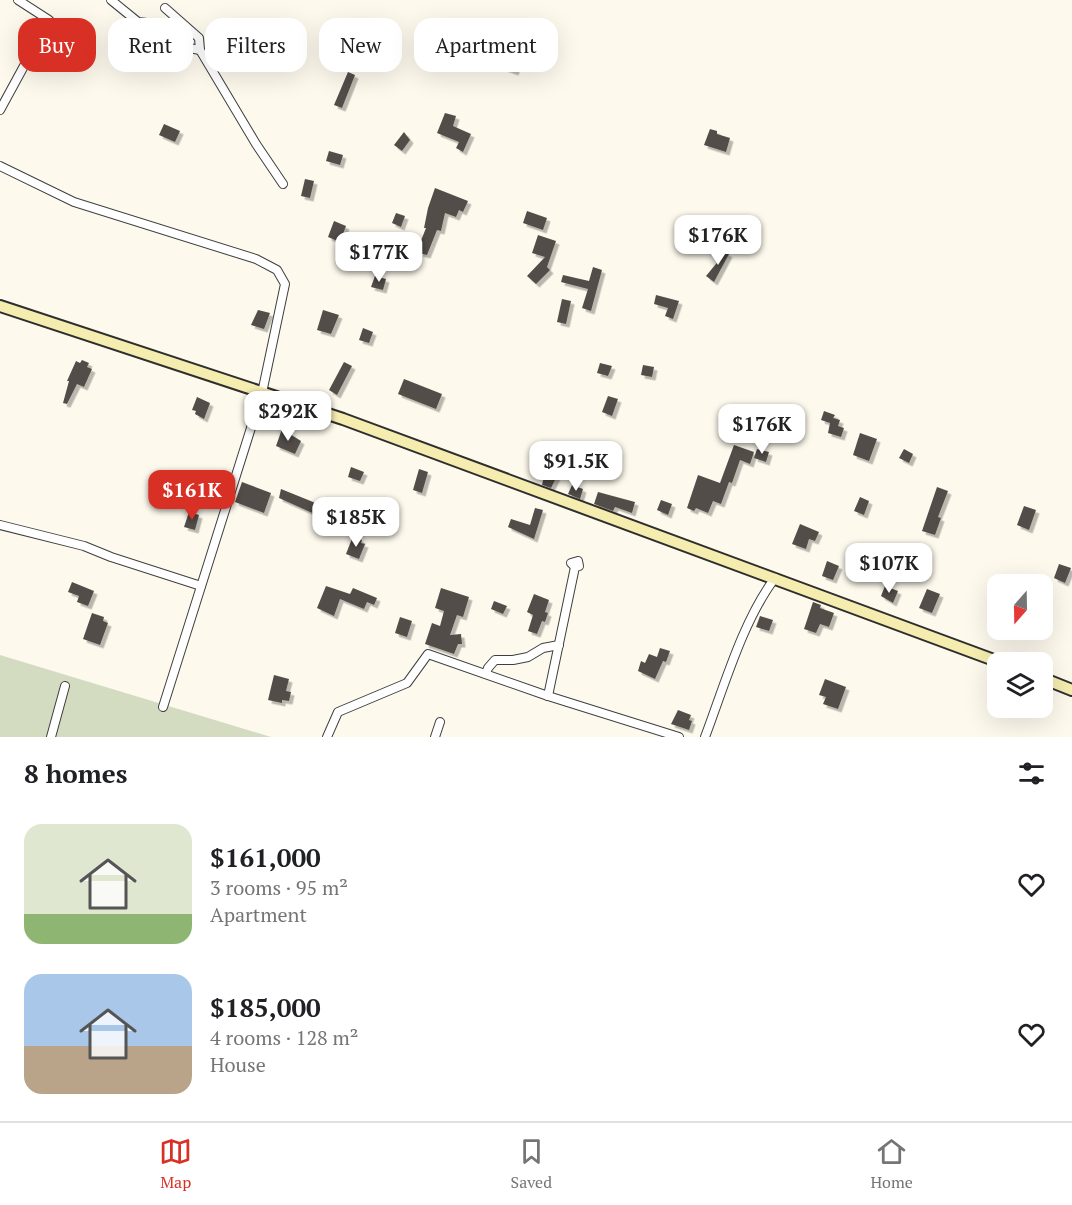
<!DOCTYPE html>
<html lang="en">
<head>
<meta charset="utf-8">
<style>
	:root { --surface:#fff; --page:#f6f6f6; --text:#202124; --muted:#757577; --line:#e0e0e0; --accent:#d93025 }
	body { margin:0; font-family:"PT Serif",serif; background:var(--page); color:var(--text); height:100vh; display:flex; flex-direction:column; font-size:22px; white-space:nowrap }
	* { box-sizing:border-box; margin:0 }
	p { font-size:20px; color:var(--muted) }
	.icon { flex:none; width:33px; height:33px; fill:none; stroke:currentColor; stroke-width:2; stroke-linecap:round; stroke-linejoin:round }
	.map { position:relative; height:737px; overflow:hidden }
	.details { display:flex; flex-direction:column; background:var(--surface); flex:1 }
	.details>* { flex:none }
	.hud { position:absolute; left:18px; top:18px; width:600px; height:54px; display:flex; gap:12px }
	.needle { width:39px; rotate:200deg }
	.fabs { position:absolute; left:987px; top:574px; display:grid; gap:12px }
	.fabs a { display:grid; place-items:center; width:66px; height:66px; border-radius:12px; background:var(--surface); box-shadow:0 6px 24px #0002; font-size:30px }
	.price { position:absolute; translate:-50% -51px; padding:0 14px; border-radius:12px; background:#fff; color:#222; font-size:20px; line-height:39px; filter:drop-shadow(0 2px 3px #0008) }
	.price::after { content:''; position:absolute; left:50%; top:36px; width:18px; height:14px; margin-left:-9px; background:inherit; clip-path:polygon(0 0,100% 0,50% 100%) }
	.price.on { background:var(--accent); color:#fff }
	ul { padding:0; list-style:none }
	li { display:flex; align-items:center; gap:18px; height:150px; padding:0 24px }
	li span { display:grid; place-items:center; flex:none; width:168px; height:120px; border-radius:18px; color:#555 }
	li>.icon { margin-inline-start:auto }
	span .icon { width:72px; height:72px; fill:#fffc; stroke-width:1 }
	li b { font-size:26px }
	h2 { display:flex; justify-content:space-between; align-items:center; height:72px; padding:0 24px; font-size:26px }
	.pill { padding:0 21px; border-radius:18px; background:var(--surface); box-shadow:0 6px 24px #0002; font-size:21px; line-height:54px }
	.pill.on { background:var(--accent); color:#fff }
	.tabs { display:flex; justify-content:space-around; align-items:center; height:84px; border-top:2px solid var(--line); background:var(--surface); font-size:16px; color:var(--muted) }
	.tabs a { display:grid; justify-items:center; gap:3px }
	.tabs .on { color:var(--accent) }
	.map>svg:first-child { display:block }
	.cemetery { fill:#d3dcc1 }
	.building { fill:#534d49; filter:url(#shadow) }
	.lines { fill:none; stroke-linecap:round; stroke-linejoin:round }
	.street-casing { stroke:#3f3f3f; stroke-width:10 }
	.secondary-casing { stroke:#2e2e2e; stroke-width:14 }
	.street { stroke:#fff; stroke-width:8 }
	.secondary { stroke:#f5ecaf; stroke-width:10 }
</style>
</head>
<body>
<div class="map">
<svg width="1072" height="737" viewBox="0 0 1072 737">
	<defs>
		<filter id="shadow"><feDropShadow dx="3.5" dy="3.5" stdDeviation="0" flood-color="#0004"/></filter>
	</defs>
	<rect width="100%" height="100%" fill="#fdf9ed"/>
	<!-- cemetery -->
	<path class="cemetery" d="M0,655L271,737H0Z"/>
	<!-- building -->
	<g class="building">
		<path d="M498,49L520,57L515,72L493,64Z"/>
		<path d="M525,51L540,57L538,65L522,59Z"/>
		<path d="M348,72L355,75L342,108L334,105Z"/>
		<path d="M445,113L456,116L453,126L471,134L463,152L456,148L459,142L437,133Z"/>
		<path d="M164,124L180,131L175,142L159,135Z"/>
		<path d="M710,129L717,131V134L730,138L726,152L704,145Z"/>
		<path d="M404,132L410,140L402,151L394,145Z"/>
		<path d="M329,151L343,155L340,165L326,161Z"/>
		<path d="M305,179L314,181L310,198L301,196Z"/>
		<path d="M435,188L468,201L463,212L459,210L456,217L445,213L441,231L437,230L427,255L419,253L422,244L420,243L426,228H424L428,208Z"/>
		<path d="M527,211L547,218L543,230L523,223Z"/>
		<path d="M396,213L405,216L401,227L392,223Z"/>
		<path d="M334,221L346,226L340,242L328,237Z"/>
		<path d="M538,235L556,241L547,267L550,270L536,284L527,276L545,257L532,253Z"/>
		<path d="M722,250L729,254L714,282L706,276L720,259L718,257Z"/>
		<path d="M593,267L602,270L591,311L582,308L588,289L561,282L563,275L589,281Z"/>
		<path d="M375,276L386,279L383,290L371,287Z"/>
		<path d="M656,295L679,301L673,319L665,316L668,308L654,304Z"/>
		<path d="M562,299L571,301L566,324L557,322Z"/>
		<path d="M258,310L270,313L264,329L251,325Z"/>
		<path d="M323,310L339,315L331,334L317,330Z"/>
		<path d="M363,328L373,332L369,343L359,340Z"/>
		<path d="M82,360L89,363L87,367L92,369L84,387L77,384L67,404L63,403L69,381H67L76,361L80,363Z"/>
		<path d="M344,362L352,366L337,395L329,390Z"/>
		<path d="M600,363L612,366L608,376L597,373Z"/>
		<path d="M643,365L654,367L652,377L641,375Z"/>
		<path d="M404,379L442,394L436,409L398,394Z"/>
		<path d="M608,396L618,399L612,416L602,412Z"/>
		<path d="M197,397L210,403L204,419L195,414L196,411L192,410Z"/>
		<path d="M824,411L835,415L833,418L840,420L838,426L844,428L841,437L828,433L830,423L821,420Z"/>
		<path d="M282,429L301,441L295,454L276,446Z"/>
		<path d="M860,433L877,439L869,461L853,455Z"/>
		<path d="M734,445L754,452L750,464L740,460L732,483L729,482L721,504L713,501L708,513L696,508L694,511L687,508L698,475L720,483Z"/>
		<path d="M757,449L769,452L766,462L754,458Z"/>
		<path d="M904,449L913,454L909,463L899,458Z"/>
		<path d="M351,467L364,472L360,481L348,477Z"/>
		<path d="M546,467L559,472L551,488L542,485Z"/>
		<path d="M419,469L428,472L422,493L413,490Z"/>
		<path d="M242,482L271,493L264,513L235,502Z"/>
		<path d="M572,485L583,489L580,499L568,494Z"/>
		<path d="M937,487L948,491L938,517L941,518L935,535L922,531Z"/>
		<path d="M281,489L323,506L319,516L279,498Z"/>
		<path d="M598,492L635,502L632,513L615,507L613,511L594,504Z"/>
		<path d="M860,497L869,501L864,515L854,511Z"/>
		<path d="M661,500L672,504L668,515L657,510Z"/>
		<path d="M342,503L363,512L356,528L335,520Z"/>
		<path d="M1024,506L1036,510L1029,530L1017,525Z"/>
		<path d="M535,508L543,510L534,539L508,527L511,519L530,525Z"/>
		<path d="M189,512L199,515L195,530L184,527Z"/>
		<path d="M800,524L819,532L815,541L809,539L806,549L792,544Z"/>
		<path d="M353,536L362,540L361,543L365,544L359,559L346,554Z"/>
		<path d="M827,561L839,566L833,580L822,576Z"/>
		<path d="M1059,564L1071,568L1065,583L1054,578Z"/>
		<path d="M72,582L94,591L88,606L77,602L79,596L68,592Z"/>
		<path d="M326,586L350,594L353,588L377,598L374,605L367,602L364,609L340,599L334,616L317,608Z"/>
		<path d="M885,586L898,591L893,603L881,596Z"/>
		<path d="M441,588L469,597L463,617L457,615L450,635L461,634L462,644H458L454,654L425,644L432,623L440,626L444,611L435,608Z"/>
		<path d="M927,589L940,594L932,613L919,608Z"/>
		<path d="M534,594L549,600L545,612L548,613L545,622L542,621L537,634L528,631L533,615L527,612Z"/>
		<path d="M494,601L507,606L503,614L491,609Z"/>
		<path d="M813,602L821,605L820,608L834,613L829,627L820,624L816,633L804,629Z"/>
		<path d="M92,613L104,617L103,621L108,623L100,645L83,639Z"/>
		<path d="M760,616L773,620L769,631L756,627Z"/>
		<path d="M400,617L412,621L407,637L395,633Z"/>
		<path d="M660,648L670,651L666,662L663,661L655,679L638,671L641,661L645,663L649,654L657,657Z"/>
		<path d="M274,675L289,679L286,691L291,692L289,701L282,700V703L268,700Z"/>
		<path d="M825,679L846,687L838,709L823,704L826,697L819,695Z"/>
		<path d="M678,710L691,715L689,720L692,721L689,730L671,724Z"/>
	</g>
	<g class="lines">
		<defs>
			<g id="street">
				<path d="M111,0L138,22L156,24L181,40L189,48L200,50"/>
				<path d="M165,8L199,38L200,50L256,144L283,184"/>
				<path d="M0,110L49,20L18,0"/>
				<path d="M0,166L74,202L256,259L277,270L285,284L262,393L163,707"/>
				<path d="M0,525L84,546L111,557L201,586"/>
				<path d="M486,674L488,668L495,660H513L528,657L543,648L559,645"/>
				<path d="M548,696L575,567L579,566L578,561L571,563L575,567"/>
				<path d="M51,737L65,686"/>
				<path d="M327,737L338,712L407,683L428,654L548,696L679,737"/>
				<path d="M435,737L440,722"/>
				<path d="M705,737C724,687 743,620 775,578"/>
			</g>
			<g id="secondary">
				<path d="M0,306L343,419L1002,663"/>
				<path d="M1042,678L1072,690"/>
			</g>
		</defs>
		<!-- street casing -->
		<use href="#street" class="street-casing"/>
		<!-- secondary casing -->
		<use href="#secondary" class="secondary-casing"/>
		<!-- street -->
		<use href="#street" class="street"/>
		<!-- secondary -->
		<use href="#secondary" class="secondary"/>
	</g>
</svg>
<div class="fabs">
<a><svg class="needle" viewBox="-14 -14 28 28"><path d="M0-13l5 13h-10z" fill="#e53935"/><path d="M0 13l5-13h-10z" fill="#757577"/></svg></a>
<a><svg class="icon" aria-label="layers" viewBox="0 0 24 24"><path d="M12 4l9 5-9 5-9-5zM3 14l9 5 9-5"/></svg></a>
</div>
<b class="price" style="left:718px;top:266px">$176K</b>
<b class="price" style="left:379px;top:283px">$177K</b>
<b class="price" style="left:288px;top:442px">$292K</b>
<b class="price" style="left:762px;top:455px">$176K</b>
<b class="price" style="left:576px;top:492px">$91.5K</b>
<b class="price on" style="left:192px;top:521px">$161K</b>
<b class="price" style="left:356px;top:548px">$185K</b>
<b class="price" style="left:889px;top:594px">$107K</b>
<div class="hud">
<a class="pill on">Buy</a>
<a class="pill">Rent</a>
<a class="pill">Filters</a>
<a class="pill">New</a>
<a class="pill">Apartment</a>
</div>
</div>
<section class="details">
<h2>8 homes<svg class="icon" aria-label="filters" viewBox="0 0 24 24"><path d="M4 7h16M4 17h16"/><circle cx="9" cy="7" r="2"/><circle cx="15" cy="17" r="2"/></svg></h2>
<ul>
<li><span style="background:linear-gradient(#dfe7d0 75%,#8fb573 0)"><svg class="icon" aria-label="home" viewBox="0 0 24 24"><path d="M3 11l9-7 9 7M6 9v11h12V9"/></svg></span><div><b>$161,000</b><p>3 rooms · 95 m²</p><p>Apartment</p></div><svg class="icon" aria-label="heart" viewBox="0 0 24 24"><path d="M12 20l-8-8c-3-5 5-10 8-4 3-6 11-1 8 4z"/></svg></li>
<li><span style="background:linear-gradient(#a9c7e8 60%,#b9a48a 0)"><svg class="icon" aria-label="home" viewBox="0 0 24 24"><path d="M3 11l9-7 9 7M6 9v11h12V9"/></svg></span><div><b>$185,000</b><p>4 rooms · 128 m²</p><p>House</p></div><svg class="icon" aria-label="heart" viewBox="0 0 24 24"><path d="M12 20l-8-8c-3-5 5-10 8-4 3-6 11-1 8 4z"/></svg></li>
</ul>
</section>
<nav class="tabs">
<a class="on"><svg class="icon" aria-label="map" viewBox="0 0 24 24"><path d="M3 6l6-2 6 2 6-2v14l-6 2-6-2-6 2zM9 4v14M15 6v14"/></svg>Map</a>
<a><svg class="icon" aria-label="saved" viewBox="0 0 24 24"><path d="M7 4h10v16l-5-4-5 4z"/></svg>Saved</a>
<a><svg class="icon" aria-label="home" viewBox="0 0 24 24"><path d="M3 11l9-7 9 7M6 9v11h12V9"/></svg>Home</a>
</nav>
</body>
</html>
